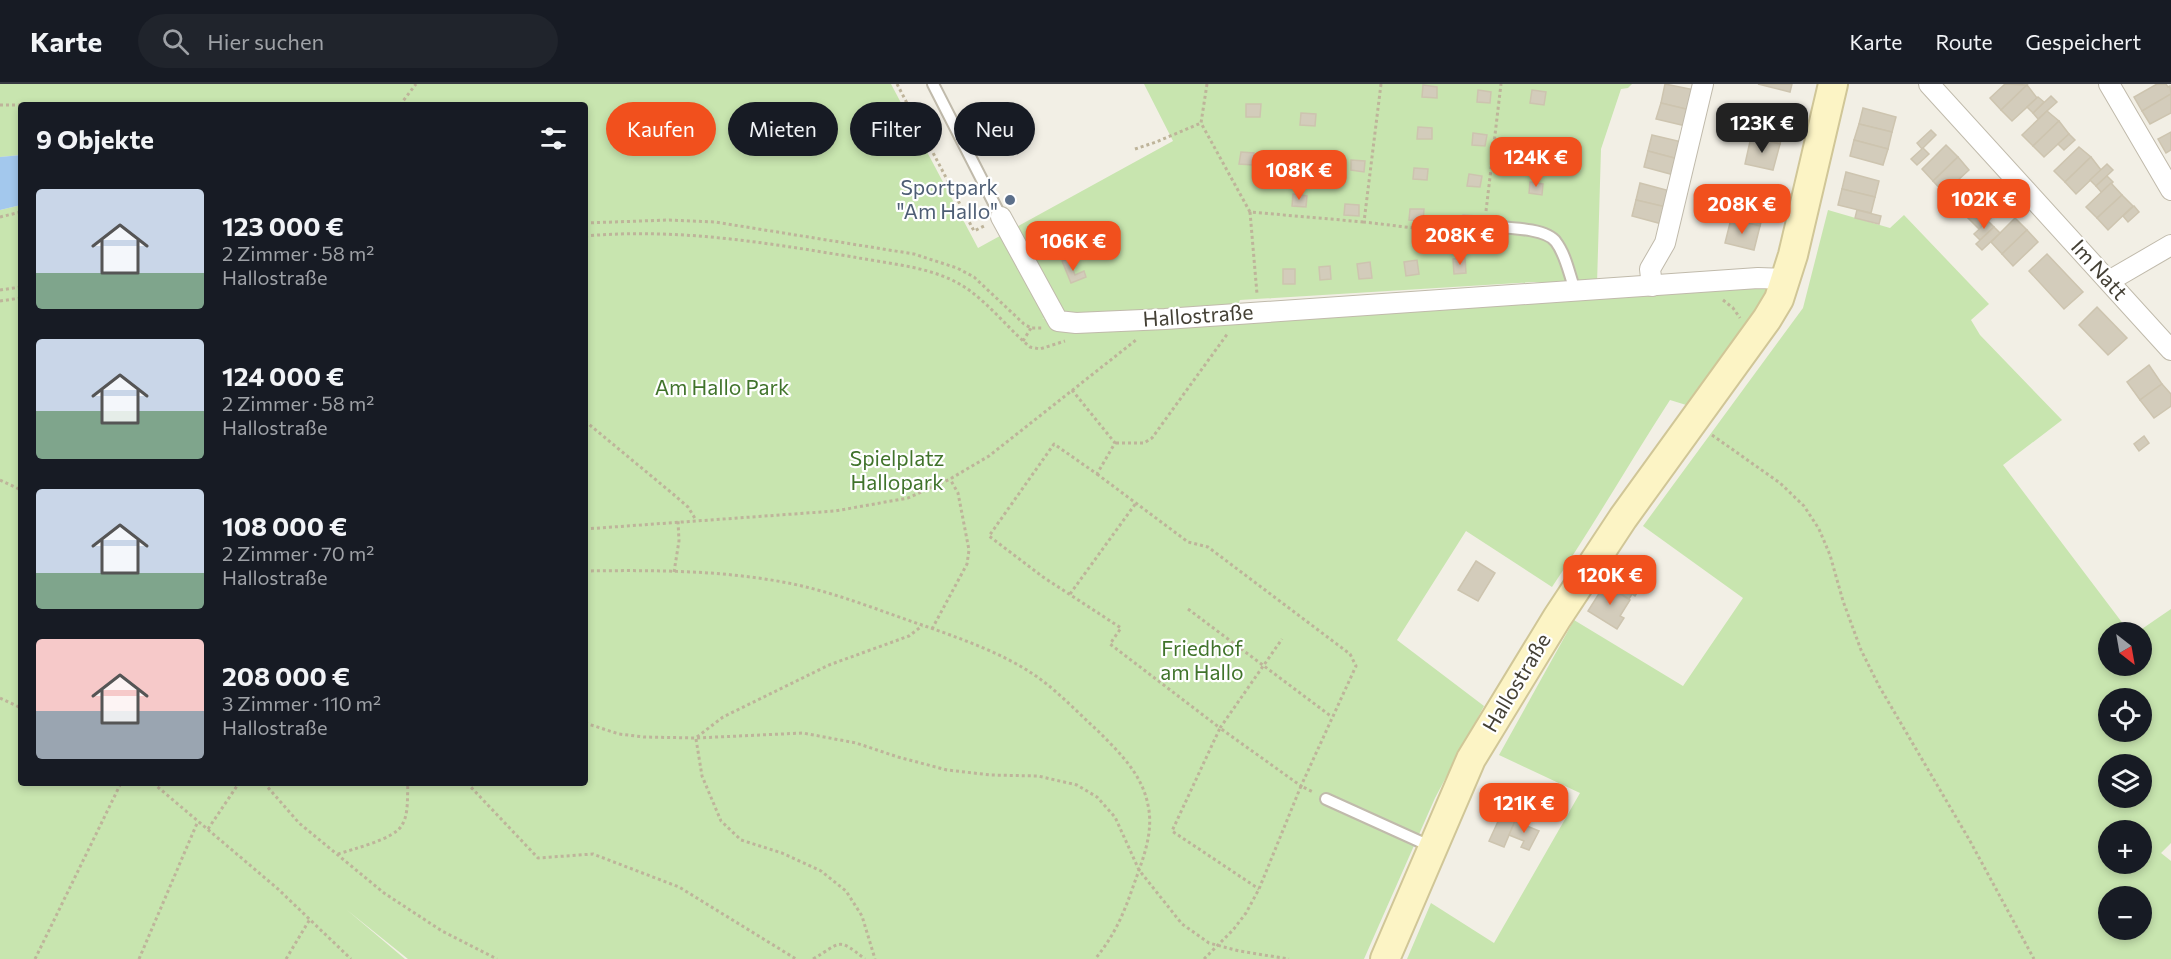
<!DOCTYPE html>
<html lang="de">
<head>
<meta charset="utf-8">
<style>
	:root { --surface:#171b24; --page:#20242c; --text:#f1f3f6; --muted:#9ea1a6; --line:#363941; --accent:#f1501d }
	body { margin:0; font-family:Commissioner,sans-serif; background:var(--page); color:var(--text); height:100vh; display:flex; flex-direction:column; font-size:22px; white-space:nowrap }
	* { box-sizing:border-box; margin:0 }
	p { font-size:20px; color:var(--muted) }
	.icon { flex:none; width:33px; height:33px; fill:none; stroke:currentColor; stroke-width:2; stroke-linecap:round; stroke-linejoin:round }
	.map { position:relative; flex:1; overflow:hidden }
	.drawer { position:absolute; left:18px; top:18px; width:570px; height:684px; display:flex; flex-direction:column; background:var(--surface); border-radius:6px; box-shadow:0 3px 9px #0003 }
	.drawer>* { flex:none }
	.guide { position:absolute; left:606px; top:18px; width:570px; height:54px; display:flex; gap:12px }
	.needle { width:39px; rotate:149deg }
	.tools { position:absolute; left:2098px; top:538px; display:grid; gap:12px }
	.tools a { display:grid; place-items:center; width:54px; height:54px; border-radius:50%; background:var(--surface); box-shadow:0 3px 9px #0003; font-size:30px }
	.price { position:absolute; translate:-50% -51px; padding:0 14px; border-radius:12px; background:var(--accent); color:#fff; font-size:20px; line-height:39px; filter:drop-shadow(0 2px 3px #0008) }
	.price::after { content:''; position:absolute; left:50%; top:36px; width:18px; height:14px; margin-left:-9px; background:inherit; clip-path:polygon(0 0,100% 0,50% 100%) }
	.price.on { background:#222; color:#fff }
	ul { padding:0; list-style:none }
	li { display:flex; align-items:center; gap:18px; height:150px; padding:0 18px }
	li span { display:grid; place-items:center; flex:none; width:168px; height:120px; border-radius:6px; color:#555 }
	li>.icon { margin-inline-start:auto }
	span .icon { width:72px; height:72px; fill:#fffc; stroke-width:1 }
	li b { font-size:26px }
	h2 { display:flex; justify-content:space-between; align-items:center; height:72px; padding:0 18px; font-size:26px }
	.pill { padding:0 21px; border-radius:27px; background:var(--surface); box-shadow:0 3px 9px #0003; font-size:21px; line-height:54px }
	.pill.on { background:var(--accent); color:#fff }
	header { display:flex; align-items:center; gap:36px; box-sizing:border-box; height:84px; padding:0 30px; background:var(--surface); border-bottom:2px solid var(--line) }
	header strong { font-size:28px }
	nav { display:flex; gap:33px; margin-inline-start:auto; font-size:21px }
	.search { width:420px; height:54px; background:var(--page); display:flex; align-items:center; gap:15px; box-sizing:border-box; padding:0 21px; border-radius:33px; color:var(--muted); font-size:22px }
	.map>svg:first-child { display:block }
	.green { fill:#c8e5af; fill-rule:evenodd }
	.water { fill:#a3c8ed }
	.building { fill:#d3ccbb; stroke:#cdc4af; stroke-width:1.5 }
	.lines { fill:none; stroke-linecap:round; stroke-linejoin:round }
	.service-casing { stroke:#c0baab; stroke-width:14 }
	.minor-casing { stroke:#c0baab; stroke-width:22 }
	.secondary-casing { stroke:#d0c697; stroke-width:32 }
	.path { stroke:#beb49a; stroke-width:3; stroke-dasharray:3 3; stroke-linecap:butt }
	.service { stroke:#fff; stroke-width:10 }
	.minor { stroke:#fff; stroke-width:20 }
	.secondary { stroke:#fcf4c5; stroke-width:28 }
	.service-dot { fill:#5c6f8a; stroke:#fff; stroke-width:2 }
	.labels { text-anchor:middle; stroke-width:4.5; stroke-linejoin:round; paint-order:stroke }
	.service-label { font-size:21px; fill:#4e5e75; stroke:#fff; text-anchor:end }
	.street-label { font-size:21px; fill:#444035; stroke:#fff }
	.park-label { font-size:21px; fill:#40732b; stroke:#fff }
</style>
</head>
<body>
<header>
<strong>Karte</strong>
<div class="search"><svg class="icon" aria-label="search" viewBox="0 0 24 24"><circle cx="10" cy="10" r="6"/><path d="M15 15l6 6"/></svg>Hier suchen</div>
<nav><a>Karte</a><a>Route</a><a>Gespeichert</a></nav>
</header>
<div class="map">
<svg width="2171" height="875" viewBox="0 0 2171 875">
	<rect width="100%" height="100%" fill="#f2efe5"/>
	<!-- green -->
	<g class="green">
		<path d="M0,0H891L978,164L1173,57L1144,0H1632L1628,4L1621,5L1601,65L1597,200L1577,201L1534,198L1240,216L1235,227L1077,238L1042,234L1059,239L1780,197L1696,324L1670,316C1630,378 1593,442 1552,503L1466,447L1397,556L1484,622L1435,714L1364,875H408L347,826L405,875H0V126L21,121V699H585V21H21V71L0,73Z"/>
		<path d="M1828,126L1890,144L1904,131L1989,220L1971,236L1980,251L2062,336L2003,381L2130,549H2109V582H2142V549H2136L2171,525V759L2161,769L2171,777V875H1407L1431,819L1494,859L1580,709L1499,671L1574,536L1683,602L1743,514L1643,442L1803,224ZM2109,615H2142V648H2109ZM2109,681H2142V714H2109ZM2109,747H2142V780H2109ZM2109,813H2142V846H2109Z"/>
	</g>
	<!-- water -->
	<path class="water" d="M21,71V121L0,126V73Z"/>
	<!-- building -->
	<g class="building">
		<path d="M1665,0L1695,6L1690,26L1661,19Z"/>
		<path d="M1758,0H1792L1790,8Z"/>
		<path d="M2005,0L2027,1L2001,26L1990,14Z"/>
		<path d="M2157,0H2166L2168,3L2170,2L2171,10L2142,27L2134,13Z"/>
		<path d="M1423,1L1437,3V14L1422,13Z"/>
		<path d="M2027,1L2037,14L2012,37L2001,26Z"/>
		<path d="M1478,6L1491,8L1490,19L1477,18Z"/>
		<path d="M1532,6L1546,8L1544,21L1530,19Z"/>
		<path d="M2171,10V29L2150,40L2142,27Z"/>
		<path d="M2051,12L2057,18L2038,35L2033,29Z"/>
		<path d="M2038,13L2044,18L2033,29L2027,23Z"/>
		<path d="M1661,19L1690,26L1686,42L1656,35Z"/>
		<path d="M1246,20H1261L1260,33H1246Z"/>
		<path d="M1759,22L1787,29L1780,60L1751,53Z"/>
		<path d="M1863,24L1896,33L1892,48L1859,40Z"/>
		<path d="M2047,27L2059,37L2033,62L2022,51Z"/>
		<path d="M1301,29L1316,30L1315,42L1300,41Z"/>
		<path d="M2059,37L2069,50L2044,73L2033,62Z"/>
		<path d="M1859,40L1892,48L1888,65L1854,56Z"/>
		<path d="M1418,43L1432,44V55H1417Z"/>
		<path d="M1931,46L1936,51L1922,65L1917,59Z"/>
		<path d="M2171,48V66L2166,69L2158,55Z"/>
		<path d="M1473,49L1487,51L1485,62L1472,61Z"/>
		<path d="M2069,50L2075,56L2064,66L2058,60Z"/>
		<path d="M1652,51L1682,58L1678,75L1648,67Z"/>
		<path d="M1751,53L1780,60L1773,86L1745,80Z"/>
		<path d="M1854,56L1888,65L1883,81L1850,72Z"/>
		<path d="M1530,58H1544V70L1530,69Z"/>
		<path d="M1946,61L1958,73L1933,97L1922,85Z"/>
		<path d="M2079,63L2091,73L2065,98L2054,87Z"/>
		<path d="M1923,64L1929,70L1917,81L1911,75Z"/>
		<path d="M1648,67L1678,75L1674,91L1644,83Z"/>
		<path d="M1241,68L1254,69L1253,81L1239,80Z"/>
		<path d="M1296,70L1311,72L1310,83L1295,82Z"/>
		<path d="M1958,73L1969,86L1944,109L1933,97Z"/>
		<path d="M2091,73L2101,86L2076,110L2065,98Z"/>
		<path d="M1351,76L1365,77L1364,88L1351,86Z"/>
		<path d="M2107,80L2113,86L2096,102L2090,96Z"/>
		<path d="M1414,84L1428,85L1427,96L1413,95Z"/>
		<path d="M1846,88L1879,97L1875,113L1842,105Z"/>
		<path d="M1469,90L1482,92L1480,103L1467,102Z"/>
		<path d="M2107,92L2113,98L2102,109L2096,102Z"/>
		<path d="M1530,98L1543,100L1542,111L1529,109Z"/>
		<path d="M1981,98L1992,110L1967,133L1956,121Z"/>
		<path d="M1640,99L1670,107L1666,123L1636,116Z"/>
		<path d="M2111,99L2122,111L2097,134L2086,123Z"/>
		<path d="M1842,105L1875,113L1871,129L1838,121Z"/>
		<path d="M1960,106L1966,112L1948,129L1942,123Z"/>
		<path d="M1738,108L1767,115L1760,142L1731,135Z"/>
		<path d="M1293,110L1307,112L1306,123L1292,122Z"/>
		<path d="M1992,110L2004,122L1979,145L1967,133Z"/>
		<path d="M2122,111L2133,122L2108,146L2097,134Z"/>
		<path d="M1636,116L1666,123L1662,140L1632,132Z"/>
		<path d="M1345,120L1359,121V132L1344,131Z"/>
		<path d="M2134,122L2139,128L2128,138L2123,132Z"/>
		<path d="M1410,125H1424L1423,137L1409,136Z"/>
		<path d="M1857,126L1881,132L1879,140L1855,134Z"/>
		<path d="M1463,131L1476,132L1475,144L1462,143Z"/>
		<path d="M2015,134L2027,146L2002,170L1991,158Z"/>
		<path d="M1731,135L1760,142L1754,166L1725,159Z"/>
		<path d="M1988,137L1994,143L1980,156L1974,150Z"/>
		<path d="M1994,143L2000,149L1982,166L1976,160Z"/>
		<path d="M2027,146L2038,158L2013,182L2002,170Z"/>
		<path d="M2047,170L2083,208L2064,225L2029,187Z"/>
		<path d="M1465,174L1466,189L1454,190L1453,175Z"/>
		<path d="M1069,175L1075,191L1084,187L1086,193L1071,199L1062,177Z"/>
		<path d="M1417,176L1419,190L1406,192L1404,178Z"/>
		<path d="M1370,178L1372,194L1359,195L1357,180Z"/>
		<path d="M1330,182L1331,195L1320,196L1319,183Z"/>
		<rect x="1283" y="185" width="12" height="15"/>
		<path d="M2097,223L2127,254L2108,271L2079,241Z"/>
		<path d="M2149,281L2162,300L2140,316L2127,298Z"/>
		<path d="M2162,300L2171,310V322L2154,334L2140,316Z"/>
		<path d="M2144,352L2149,359L2139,367L2134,360Z"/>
		<path d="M1476,477L1495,489L1478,517L1458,506Z"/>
		<path d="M1619,477L1644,492L1639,500L1642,501L1635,512L1632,510L1629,515L1605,500Z"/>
		<path d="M1605,500L1630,516L1620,532L1624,534L1617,545L1588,527Z"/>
		<path d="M1501,731L1515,737L1504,763L1489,757Z"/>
		<path d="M1515,737L1539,747L1529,766L1521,763L1524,757L1509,751Z"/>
	</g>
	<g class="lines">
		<defs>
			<g id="service">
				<path d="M933,0L1001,133"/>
				<path d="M1484,142C1502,144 1546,143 1556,158C1566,171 1569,190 1575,206"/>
				<path d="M1326,715L1432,763"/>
			</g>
			<g id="minor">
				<path d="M1929,0L2171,266"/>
				<path d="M2109,0L2171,106"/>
				<path d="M1001,133L1058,237L1076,239L1165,235L1758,194L1786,195"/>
				<path d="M2109,197L2171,161"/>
				<path d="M1652,202L1650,185L1665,159L1703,0"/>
			</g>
			<path id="secondary" d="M1385,875L1471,675L1557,534L1623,434L1767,235L1779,215L1793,171L1833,0"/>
		</defs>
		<!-- service casing -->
		<use href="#service" class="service-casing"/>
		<!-- minor casing -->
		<use href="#minor" class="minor-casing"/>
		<!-- secondary casing -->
		<use href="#secondary" class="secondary-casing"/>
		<!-- path -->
		<g class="path">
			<path d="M897,0L974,147L984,142"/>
			<path d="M1207,0L1201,39L1250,128L1364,138"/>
			<path d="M1381,0L1364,138L1472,151"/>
			<path d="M0,21H72"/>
			<path d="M400,21L416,0"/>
			<path d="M1135,65L1156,58L1201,39"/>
			<path d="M1486,127L1501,0"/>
			<path d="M1250,128L1257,210"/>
			<path d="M0,133L21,128"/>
			<path d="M585,139L669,136L715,138L914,170L957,184L974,193L1024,240L1031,244H1042"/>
			<path d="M585,152C677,144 762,158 853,173C885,179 924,182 954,197C984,212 1005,242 1030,263L1040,265L1065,257"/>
			<path d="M0,206L21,203"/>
			<path d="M1723,216L1733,224L1740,234"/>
			<path d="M0,217L21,214"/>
			<path d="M1023,257L1031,244"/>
			<path d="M1072,306L1115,359L1097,390L1054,360L989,452L1043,493L1121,544L1110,560L1220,644L1282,555"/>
			<path d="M585,337L673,410L688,423L696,436"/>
			<path d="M1712,351L1780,399L1804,422L1819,445L1830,471L1843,517L1861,566L1879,602L1970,757L2034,875"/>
			<path d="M1116,359H1144L1152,354L1228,249"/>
			<path d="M1097,390L1188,458L1208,463L1350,570L1356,582L1301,702L1220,644L1172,747L1259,805"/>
			<path d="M0,396L21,406"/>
			<path d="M585,445L835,427L908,414L950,395L989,372L1136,256"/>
			<path d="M585,487C652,486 722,486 788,499C834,508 878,526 922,541C959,554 1000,568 1033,590C1057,606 1077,628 1098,647C1119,668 1142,690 1148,721C1154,748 1143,775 1134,800C1124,829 1115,851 1095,875"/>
			<path d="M674,488L679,457L678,437"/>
			<path d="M1070,510L1136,419"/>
			<path d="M1188,525L1332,633"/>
			<path d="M932,545L967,480L969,466L958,409L950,395"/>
			<path d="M0,614L21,624"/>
			<path d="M585,639L619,650L644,653L696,654L803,649L856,659L898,673L947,686L991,691L1038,692L1077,701L1097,713L1115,733L1139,786L1182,840L1209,859L1239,867L1289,875"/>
			<path d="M697,653L723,633L829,581L909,552L922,542"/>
			<path d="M696,655L702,692L721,737L741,756L782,769L821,787L846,807L862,832L875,875"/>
			<path d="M153,699L278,805L351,875"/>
			<path d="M264,699L299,739L384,809L442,847L497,875"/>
			<path d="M467,699L538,774L593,770L679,803L796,875"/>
			<path d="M208,745L239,699"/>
			<path d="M338,770C353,765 395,755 402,741C409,730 407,712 408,699"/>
			<path d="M35,875L121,699"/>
			<path d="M139,875L198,737"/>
			<path d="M286,875L310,835"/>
			<path d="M813,875C842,858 837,853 865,875"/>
			<path d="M1204,875L1233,846L1246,829L1259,805L1301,702L1313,708"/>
		</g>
		<!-- service -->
		<use href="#service" class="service"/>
		<!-- minor -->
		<use href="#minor" class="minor"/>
		<!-- secondary -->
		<use href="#secondary" class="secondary"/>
	</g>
	<!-- markers -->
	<circle class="service-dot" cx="1010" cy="116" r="6"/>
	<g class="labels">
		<!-- service labels -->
		<g class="service-label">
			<text x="998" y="111">Sportpark<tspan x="998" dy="24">"Am Hallo"</tspan></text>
		</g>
		<!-- street labels -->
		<g class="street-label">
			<text transform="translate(2099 186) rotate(48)" y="7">Im Natt</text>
			<text transform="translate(1198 232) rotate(-4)" y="7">Hallostraße</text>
			<text transform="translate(1517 599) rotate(-59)" y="7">Hallostraße</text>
		</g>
		<!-- park labels -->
		<g class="park-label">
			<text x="722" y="311">Am Hallo Park</text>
			<text x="897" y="382">Spielplatz<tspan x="897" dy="24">Hallopark</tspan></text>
			<text x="1202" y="572">Friedhof<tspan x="1202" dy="24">am Hallo</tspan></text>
		</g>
	</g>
</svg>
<div class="tools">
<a><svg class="needle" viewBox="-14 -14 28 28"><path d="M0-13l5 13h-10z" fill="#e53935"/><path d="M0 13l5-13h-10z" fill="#9ea1a6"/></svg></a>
<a><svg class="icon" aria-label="locate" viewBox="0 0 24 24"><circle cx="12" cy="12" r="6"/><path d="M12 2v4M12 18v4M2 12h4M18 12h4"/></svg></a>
<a><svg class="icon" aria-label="layers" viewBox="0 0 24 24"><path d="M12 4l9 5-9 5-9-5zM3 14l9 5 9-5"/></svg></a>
<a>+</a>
<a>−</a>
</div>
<b class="price on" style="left:1762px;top:70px">123K €</b>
<b class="price" style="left:1536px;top:104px">124K €</b>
<b class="price" style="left:1299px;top:117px">108K €</b>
<b class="price" style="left:1984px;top:146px">102K €</b>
<b class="price" style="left:1742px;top:151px">208K €</b>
<b class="price" style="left:1460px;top:182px">208K €</b>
<b class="price" style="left:1073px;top:188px">106K €</b>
<b class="price" style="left:1610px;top:522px">120K €</b>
<b class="price" style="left:1524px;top:750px">121K €</b>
<div class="guide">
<a class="pill on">Kaufen</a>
<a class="pill">Mieten</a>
<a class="pill">Filter</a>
<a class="pill">Neu</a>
</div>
<section class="drawer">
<h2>9 Objekte<svg class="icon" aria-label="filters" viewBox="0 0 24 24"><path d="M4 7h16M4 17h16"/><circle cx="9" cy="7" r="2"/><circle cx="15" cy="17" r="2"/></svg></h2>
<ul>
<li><span style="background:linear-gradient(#c9d6e8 70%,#7fa58c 0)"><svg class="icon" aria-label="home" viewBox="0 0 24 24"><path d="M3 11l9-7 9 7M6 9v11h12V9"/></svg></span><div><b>123 000 €</b><p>2 Zimmer · 58 m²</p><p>Hallostraße</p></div></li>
<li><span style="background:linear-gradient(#c9d6e8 60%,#7fa58c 0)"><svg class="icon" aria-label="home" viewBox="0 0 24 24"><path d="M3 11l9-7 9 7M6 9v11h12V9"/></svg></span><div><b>124 000 €</b><p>2 Zimmer · 58 m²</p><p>Hallostraße</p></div></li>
<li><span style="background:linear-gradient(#c9d6e8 70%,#7fa58c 0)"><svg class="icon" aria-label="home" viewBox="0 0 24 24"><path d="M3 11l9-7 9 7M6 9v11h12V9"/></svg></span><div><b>108 000 €</b><p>2 Zimmer · 70 m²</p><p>Hallostraße</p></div></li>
<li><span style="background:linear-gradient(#f6c9c9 60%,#9aa5b1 0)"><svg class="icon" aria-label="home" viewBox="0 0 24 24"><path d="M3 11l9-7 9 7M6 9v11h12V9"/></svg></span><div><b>208 000 €</b><p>3 Zimmer · 110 m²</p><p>Hallostraße</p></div></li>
</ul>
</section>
</div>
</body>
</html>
